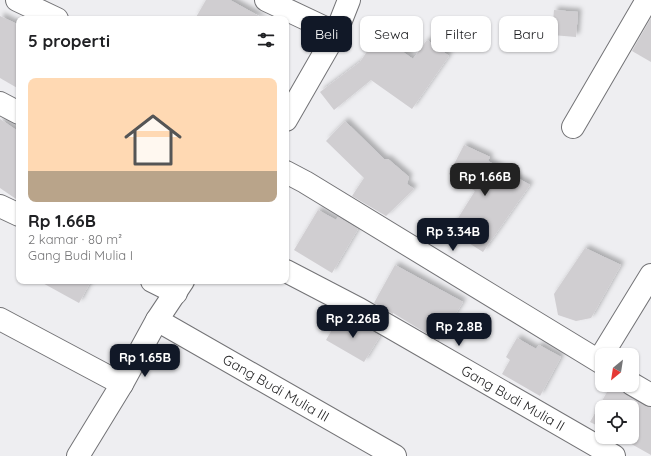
<!DOCTYPE html>
<html lang="id">
<head>
<meta charset="utf-8">
<style>
	:root { --surface:#fff; --page:#f2f2f2; --text:#202124; --muted:#757577; --accent:#111827 }
	body { margin:0; font-family:Quicksand,sans-serif; background:var(--page); color:var(--text); height:100vh; display:flex; flex-direction:column; font-size:15px; white-space:nowrap }
	* { box-sizing:border-box; margin:0 }
	p { font-size:13px; color:var(--muted) }
	.icon { flex:none; width:22px; height:22px; fill:none; stroke:currentColor; stroke-width:2; stroke-linecap:round; stroke-linejoin:round }
	.map { position:relative; flex:1; overflow:hidden }
	.sheet { position:absolute; left:16px; top:16px; width:273px; height:268px; display:flex; flex-direction:column; background:var(--surface); border-radius:8px; box-shadow:0 1px 3px #0004 }
	.sheet>* { flex:none }
	.top-card { position:absolute; left:301px; top:16px; width:290px; height:36px; display:flex; gap:8px }
	.needle { width:26px; rotate:210deg }
	.fabs { position:absolute; left:595px; top:348px; display:grid; gap:8px }
	.fabs a { display:grid; place-items:center; width:44px; height:44px; border-radius:8px; background:var(--surface); box-shadow:0 1px 3px #0004; font-size:20px }
	.price { position:absolute; translate:-50% -34px; padding:0 9px; border-radius:8px; background:var(--accent); color:#fff; font-size:13px; line-height:26px; filter:drop-shadow(0 1px 2px #0008) }
	.price::after { content:''; position:absolute; left:50%; top:24px; width:12px; height:9px; margin-left:-6px; background:inherit; clip-path:polygon(0 0,100% 0,50% 100%) }
	.price.active { background:#222; color:#fff }
	ul { padding:0; list-style:none }
	li { display:grid; align-content:center; gap:8px; height:212px; padding:0 12px }
	li span { display:grid; place-items:center; height:124px; border-radius:8px; color:#555 }
	li>.icon { margin-inline-start:auto }
	span .icon { width:72px; height:72px; fill:#fffc; stroke-width:1 }
	li b { font-size:17px }
	h2 { display:flex; justify-content:space-between; align-items:center; height:48px; padding:0 12px; font-size:17px }
	.chip { padding:0 14px; border-radius:8px; background:var(--surface); box-shadow:0 1px 3px #0004; font-size:14px; line-height:36px }
	.chip.active { background:var(--accent); color:#fff }
	.map>svg:first-child { display:block }
	.building { fill:#d0ced1; filter:url(#shadow) }
	.lines { fill:none; stroke-linecap:round; stroke-linejoin:round }
	.minor-casing { stroke:#737376; stroke-width:24 }
	.minor { stroke:#fff; stroke-width:22 }
	.labels { text-anchor:middle; stroke-width:3; stroke-linejoin:round; paint-order:stroke }
	.street-label { font-size:14px; fill:#29292a; stroke:#fff }
</style>
</head>
<body>
<div class="map">
<svg width="651" height="456" viewBox="0 0 651 456">
	<defs>
		<filter id="shadow"><feDropShadow dx="3.5" dy="-3.5" stdDeviation="2" flood-color="#0004"/></filter>
	</defs>
	<rect width="100%" height="100%" fill="#eeeef1"/>
	<!-- building -->
	<g class="building">
		<path d="M206,0H230L264,19H195Z"/>
		<path d="M554,10L578,12L576,37L552,35Z"/>
		<path d="M0,16L19,25V89L0,78Z"/>
		<path d="M651,18V62L632,51Z"/>
		<path d="M378,35L413,59L427,40L449,56L412,109L371,80L334,110L320,92L360,62Z"/>
		<path d="M0,119L19,132V201L0,188Z"/>
		<path d="M345,121L384,159H388L409,177L407,184L414,189L386,216L352,196L364,178L326,141Z"/>
		<path d="M464,145L490,157L488,161L530,185L483,252L450,231L475,191L449,174Z"/>
		<path d="M318,210L336,220L338,217L358,229L332,273L294,250Z"/>
		<path d="M585,248L621,265L591,318L576,321L558,315L554,294Z"/>
		<path d="M395,265L463,302L439,341L393,313V314L374,303Z"/>
		<path d="M39,281H91L79,303Z"/>
		<path d="M340,316L360,328L362,325L380,336L364,362L326,340Z"/>
		<path d="M517,338L536,349L539,345L561,357L540,396L502,374L510,360L506,357Z"/>
		<path d="M611,385H620L621,391L626,395L645,406L651,407V455L619,437H632V407H602V428L590,422Z"/>
	</g>
	<g class="lines">
		<defs>
			<g id="minor">
				<path d="M17,0L57,19"/>
				<path d="M266,0L336,33"/>
				<path d="M0,103L19,113"/>
				<path d="M286,120L336,33L349,0"/>
				<path d="M573,127L647,0"/>
				<path d="M286,172L305,182L602,363"/>
				<path d="M0,206L19,215"/>
				<path d="M286,271L359,309L614,456"/>
				<path d="M152,281L176,293"/>
				<path d="M0,319L122,384"/>
				<path d="M157,320L395,456"/>
				<path d="M602,355L651,275"/>
				<path d="M632,384L651,395"/>
				<path d="M78,456L122,384L157,320L183,281"/>
			</g>
		</defs>
		<!-- minor casing -->
		<use href="#minor" class="minor-casing"/>
		<!-- minor -->
		<use href="#minor" class="minor"/>
	</g>
	<g class="labels">
		<!-- street labels -->
		<g class="street-label">
			<text transform="translate(276 388) rotate(30)" y="5">Gang Budi Mulia III</text>
			<text transform="translate(513 398) rotate(30)" y="5">Gang Budi Mulia II</text>
		</g>
	</g>
</svg>
<div class="fabs">
<a><svg class="needle" viewBox="-14 -14 28 28"><path d="M0-13l5 13h-10z" fill="#e53935"/><path d="M0 13l5-13h-10z" fill="#757577"/></svg></a>
<a><svg class="icon" aria-label="locate" viewBox="0 0 24 24"><circle cx="12" cy="12" r="6"/><path d="M12 2v4M12 18v4M2 12h4M18 12h4"/></svg></a>
</div>
<b class="price active" style="left:485px;top:197px">Rp 1.66B</b>
<b class="price" style="left:453px;top:252px">Rp 3.34B</b>
<b class="price" style="left:353px;top:339px">Rp 2.26B</b>
<b class="price" style="left:459px;top:347px">Rp 2.8B</b>
<b class="price" style="left:145px;top:378px">Rp 1.65B</b>
<div class="top-card">
<a class="chip active">Beli</a>
<a class="chip">Sewa</a>
<a class="chip">Filter</a>
<a class="chip">Baru</a>
</div>
<section class="sheet">
<h2>5 properti<svg class="icon" aria-label="filters" viewBox="0 0 24 24"><path d="M4 7h16M4 17h16"/><circle cx="9" cy="7" r="2"/><circle cx="15" cy="17" r="2"/></svg></h2>
<ul>
<li><span style="background:linear-gradient(#ffd9b3 75%,#b9a48a 0)"><svg class="icon" aria-label="home" viewBox="0 0 24 24"><path d="M3 11l9-7 9 7M6 9v11h12V9"/></svg></span><div><b>Rp 1.66B</b><p>2 kamar · 80 m²</p><p>Gang Budi Mulia I</p></div></li>
</ul>
</section>
</div>
</body>
</html>
